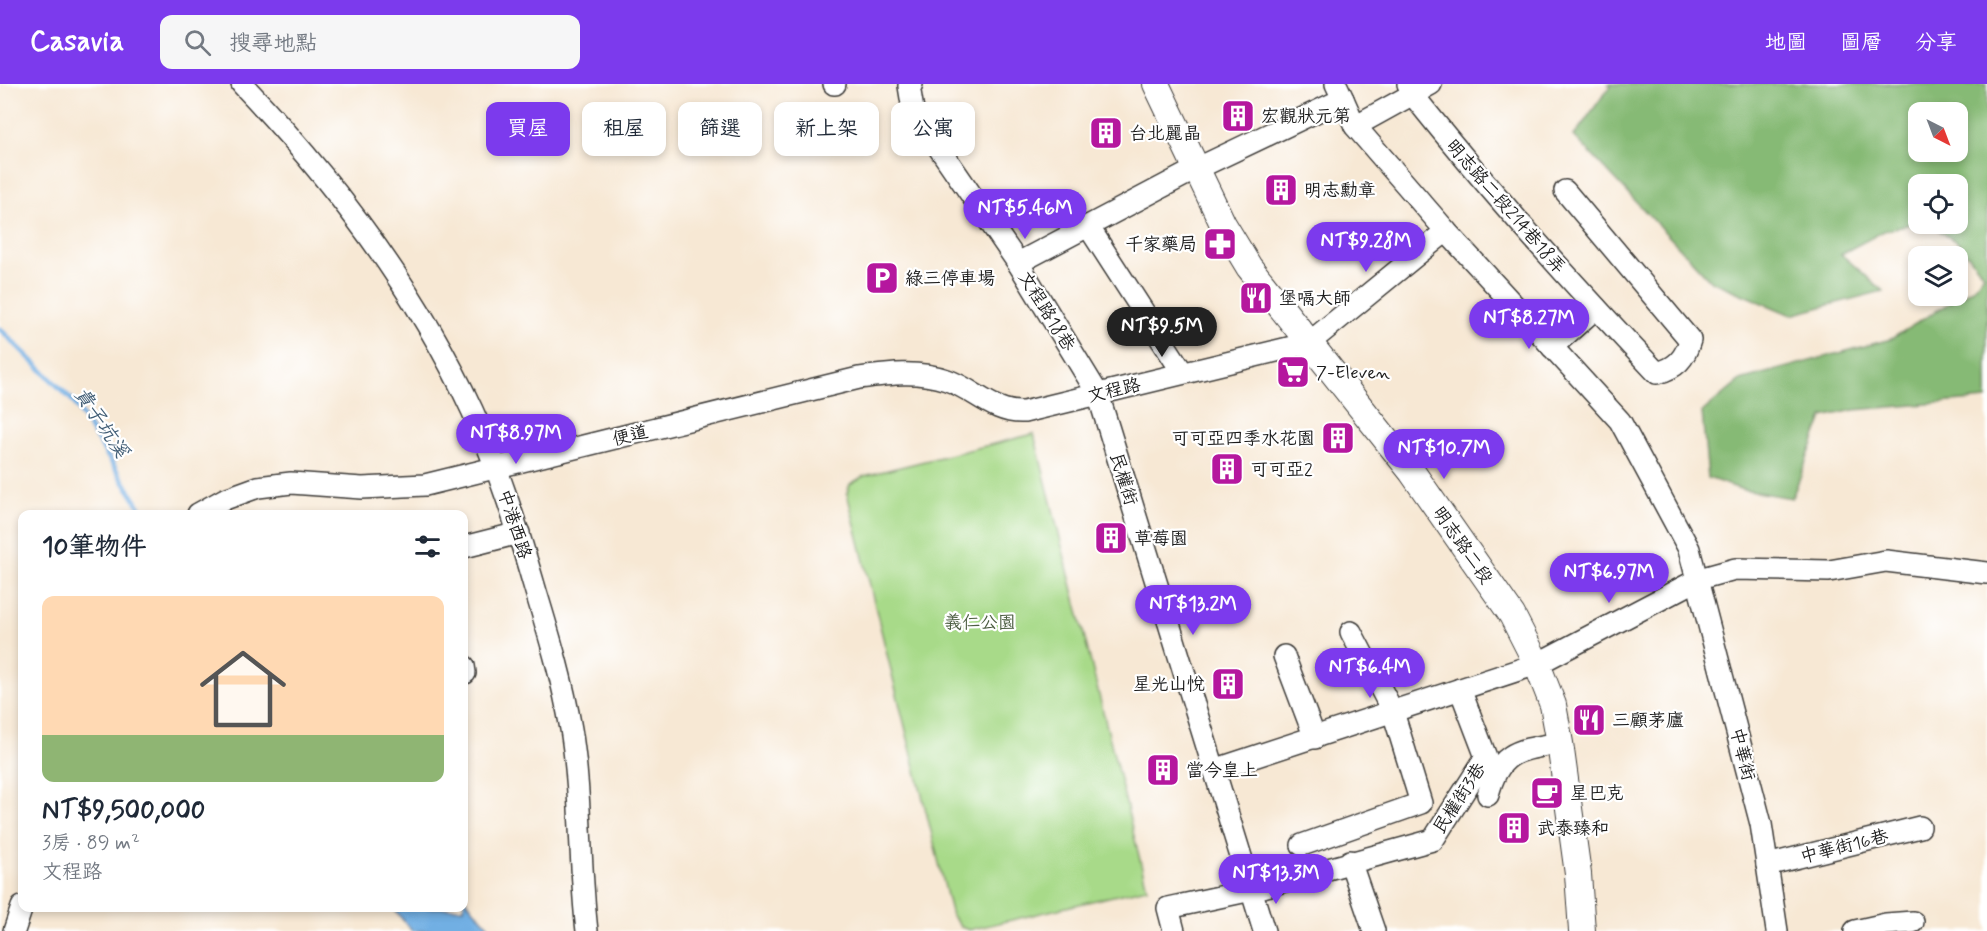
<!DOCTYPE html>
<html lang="zh-TW">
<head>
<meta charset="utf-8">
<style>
	:root { --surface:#fff; --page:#f6f6f7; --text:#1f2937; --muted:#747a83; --line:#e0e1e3; --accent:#7c3aed }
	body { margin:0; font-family:Mynerve,"LXGW WenKai TC",sans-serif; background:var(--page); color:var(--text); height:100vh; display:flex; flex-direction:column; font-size:22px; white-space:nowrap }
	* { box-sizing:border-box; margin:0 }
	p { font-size:20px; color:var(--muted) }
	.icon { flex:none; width:33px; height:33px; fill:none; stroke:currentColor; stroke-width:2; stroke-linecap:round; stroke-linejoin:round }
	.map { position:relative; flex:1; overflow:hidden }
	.drawer { position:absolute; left:18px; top:426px; width:450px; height:402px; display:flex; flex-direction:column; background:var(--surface); border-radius:12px; box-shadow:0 3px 9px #0003 }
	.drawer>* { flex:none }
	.hud { position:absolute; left:486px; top:18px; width:570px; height:54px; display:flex; gap:12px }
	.needle { width:39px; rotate:138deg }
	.buttons { position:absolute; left:1908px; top:18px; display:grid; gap:12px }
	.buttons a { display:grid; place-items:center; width:60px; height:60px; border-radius:12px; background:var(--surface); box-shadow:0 3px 9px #0003; font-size:30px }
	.price { position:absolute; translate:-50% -51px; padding:0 14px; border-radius:21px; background:var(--accent); color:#fff; font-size:20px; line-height:39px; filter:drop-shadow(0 2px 3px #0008) }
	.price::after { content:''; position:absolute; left:50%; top:36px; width:18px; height:14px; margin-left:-9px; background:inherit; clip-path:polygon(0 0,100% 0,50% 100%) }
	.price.selected { background:#222; color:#fff }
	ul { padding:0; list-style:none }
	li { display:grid; align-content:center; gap:12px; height:318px; padding:0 24px }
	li+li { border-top:2px solid var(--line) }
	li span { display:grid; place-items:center; height:186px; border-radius:12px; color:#555 }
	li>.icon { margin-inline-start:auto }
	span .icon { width:108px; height:108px; fill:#fffc; stroke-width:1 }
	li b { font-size:26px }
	h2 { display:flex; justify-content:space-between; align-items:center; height:72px; padding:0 24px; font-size:26px }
	.chip { padding:0 21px; border-radius:12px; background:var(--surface); box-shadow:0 3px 9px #0003; font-size:21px; line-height:54px }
	.chip.selected { background:var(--accent); color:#fff }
	header { display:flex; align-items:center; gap:36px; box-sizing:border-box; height:84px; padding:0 30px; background:var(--accent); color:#fff }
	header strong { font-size:28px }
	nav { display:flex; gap:33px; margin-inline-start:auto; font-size:21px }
	.search { width:420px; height:54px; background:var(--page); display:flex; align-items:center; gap:15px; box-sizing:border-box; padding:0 21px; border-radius:12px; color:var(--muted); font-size:22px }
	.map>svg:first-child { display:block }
	.green { fill:#a8da89; stroke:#627b52; stroke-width:1.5 }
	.forest { fill:#86ba75; stroke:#516b48; stroke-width:1.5; fill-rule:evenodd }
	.water { fill:#71afe3; stroke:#466680; stroke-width:1.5 }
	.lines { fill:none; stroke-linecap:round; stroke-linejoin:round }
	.stream { stroke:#71afe3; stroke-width:5 }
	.minor-casing { stroke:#3d3b38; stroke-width:24 }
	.major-casing { stroke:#3d3b38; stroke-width:28 }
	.minor { stroke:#fff; stroke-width:21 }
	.major { stroke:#fff; stroke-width:26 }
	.labels { text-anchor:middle; stroke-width:4.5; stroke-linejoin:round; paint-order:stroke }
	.poi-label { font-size:18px; fill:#1c1c1c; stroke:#fff; text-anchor:start }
	.street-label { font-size:18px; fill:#1c1c1c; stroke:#fff }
	.park-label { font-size:18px; fill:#4d5e42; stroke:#fff }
	.water-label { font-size:20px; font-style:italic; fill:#425e76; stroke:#fff }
</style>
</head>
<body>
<header>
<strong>Casavia</strong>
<div class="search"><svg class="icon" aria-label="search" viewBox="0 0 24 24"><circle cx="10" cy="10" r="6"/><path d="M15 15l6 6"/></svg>搜尋地點</div>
<nav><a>地圖</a><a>圖層</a><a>分享</a></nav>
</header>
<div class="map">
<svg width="1987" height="847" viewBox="0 0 1987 847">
	<rect width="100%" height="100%" fill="#fff"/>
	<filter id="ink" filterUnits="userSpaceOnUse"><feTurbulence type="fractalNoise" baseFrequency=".0167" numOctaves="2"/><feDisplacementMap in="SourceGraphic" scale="12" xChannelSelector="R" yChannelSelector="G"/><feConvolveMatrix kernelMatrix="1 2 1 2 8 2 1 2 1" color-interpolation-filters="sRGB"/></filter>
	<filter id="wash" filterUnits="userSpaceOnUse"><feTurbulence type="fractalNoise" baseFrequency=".008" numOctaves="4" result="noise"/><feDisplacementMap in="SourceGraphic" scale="24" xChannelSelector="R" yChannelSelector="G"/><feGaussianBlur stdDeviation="1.35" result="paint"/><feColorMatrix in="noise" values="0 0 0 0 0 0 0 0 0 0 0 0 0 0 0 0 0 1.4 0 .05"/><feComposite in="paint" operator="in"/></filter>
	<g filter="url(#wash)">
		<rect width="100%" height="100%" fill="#f7e8d4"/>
		<!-- green -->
		<path class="green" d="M1034,350L1147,804L969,846L961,843L952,832L847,409L850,400L864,392Z"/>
		<!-- forest -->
		<path class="forest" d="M1608,0H1987V315L1854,326L1823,333L1792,414L1743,406L1708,394L1702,328L1740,296L1891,255L1972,205L1984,191L1958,159L1929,140H1958V100H1918V138L1884,147L1841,170L1883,207L1791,231L1711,197L1574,52L1610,2ZM1918,28H1958V68H1918Z"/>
		<!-- water -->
		<path class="water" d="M464,814L493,847H412L393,824H464Z"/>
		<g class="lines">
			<!-- stream -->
			<path class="stream" d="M0,245L73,317L144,430"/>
		</g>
	</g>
	<g filter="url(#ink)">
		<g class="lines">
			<defs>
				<g id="minor">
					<path d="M242,0C333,96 416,205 472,326C499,385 518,446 536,508C550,554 563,598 571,645C582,712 579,780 587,847"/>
					<path d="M834,0H835"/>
					<path d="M912,0L909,2L913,26L1018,179L1098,310L1264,847"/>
					<path d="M1408,0L1413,11C1489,107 1572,199 1657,289C1676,284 1685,275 1690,256L1565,107"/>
					<path d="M1343,15L1355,42L1446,147L1620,337L1689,465L1761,740L1777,847"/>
					<path d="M1355,42L1431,0"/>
					<path d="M1088,142L1183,289"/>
					<path d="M1018,179L1196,85L1343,15L1336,0"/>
					<path d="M1552,263L1596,224"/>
					<path d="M198,430L225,415L258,403L291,399L362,404L425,401L859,294C889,290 918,286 947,296C974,305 994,330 1024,328L1309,259L1446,147"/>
					<path d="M464,463L519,449"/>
					<path d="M1284,572L1315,654"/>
					<path d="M464,582L465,589"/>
					<path d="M1214,686L1537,580L1699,495L1735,485L1829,487L1886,477L1987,489"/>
					<path d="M1488,711C1499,666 1520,666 1560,659"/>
					<path d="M1302,761L1421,719L1393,628L1351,548"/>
					<path d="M1350,777L1374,847"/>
					<path d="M1767,781L1920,743"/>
					<path d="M14,847L22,823"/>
					<path d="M1174,847L1168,824L1252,806L1433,756L1486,673L1460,605"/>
					<path d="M1855,847L1886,840L1913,838"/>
				</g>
				<path id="major" d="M1156,0L1223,140L1249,183L1412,388L1512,531L1537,580L1553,621L1560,659L1578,790L1582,847"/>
			</defs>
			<!-- minor casing -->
			<use href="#minor" class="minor-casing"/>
			<!-- major casing -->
			<use href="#major" class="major-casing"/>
			<!-- minor -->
			<use href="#minor" class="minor"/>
			<!-- major -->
			<use href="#major" class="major"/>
		</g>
	</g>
	<!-- icons -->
	<defs>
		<symbol id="building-square" viewBox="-11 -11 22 22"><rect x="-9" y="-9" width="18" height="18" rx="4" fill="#b5179e" stroke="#fff"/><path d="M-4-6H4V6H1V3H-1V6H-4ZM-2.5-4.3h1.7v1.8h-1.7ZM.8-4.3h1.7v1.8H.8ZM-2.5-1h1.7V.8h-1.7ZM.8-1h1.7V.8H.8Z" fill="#fff"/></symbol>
		<symbol id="pharmacy-square" viewBox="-11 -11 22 22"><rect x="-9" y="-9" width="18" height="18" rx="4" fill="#b5179e" stroke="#fff"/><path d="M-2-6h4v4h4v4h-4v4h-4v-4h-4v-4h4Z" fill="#fff"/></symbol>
		<symbol id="parking-square" viewBox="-11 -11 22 22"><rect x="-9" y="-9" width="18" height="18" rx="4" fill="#b5179e" stroke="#fff"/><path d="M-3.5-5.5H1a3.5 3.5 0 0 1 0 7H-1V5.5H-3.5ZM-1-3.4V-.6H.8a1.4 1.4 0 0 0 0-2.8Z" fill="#fff"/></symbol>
		<symbol id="restaurant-square" viewBox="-11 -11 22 22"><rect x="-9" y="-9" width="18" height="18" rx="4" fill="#b5179e" stroke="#fff"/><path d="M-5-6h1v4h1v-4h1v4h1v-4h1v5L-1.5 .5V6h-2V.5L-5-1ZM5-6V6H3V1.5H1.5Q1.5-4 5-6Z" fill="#fff"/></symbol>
		<symbol id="supermarket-square" viewBox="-11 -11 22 22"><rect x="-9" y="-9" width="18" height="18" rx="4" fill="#b5179e" stroke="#fff"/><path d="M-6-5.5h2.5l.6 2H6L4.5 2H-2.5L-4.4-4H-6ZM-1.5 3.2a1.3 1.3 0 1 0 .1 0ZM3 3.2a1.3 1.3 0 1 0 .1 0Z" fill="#fff"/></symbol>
		<symbol id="cafe-square" viewBox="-11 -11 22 22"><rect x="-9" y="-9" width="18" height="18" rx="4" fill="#b5179e" stroke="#fff"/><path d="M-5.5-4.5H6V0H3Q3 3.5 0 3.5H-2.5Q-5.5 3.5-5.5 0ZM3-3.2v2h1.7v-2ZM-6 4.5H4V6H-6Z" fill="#fff"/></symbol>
	</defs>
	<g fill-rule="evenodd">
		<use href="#building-square" x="1219" y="13" width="38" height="38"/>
		<use href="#building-square" x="1087" y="30" width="38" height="38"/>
		<use href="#building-square" x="1262" y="87" width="38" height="38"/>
		<use href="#pharmacy-square" x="1201" y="141" width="38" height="38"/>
		<use href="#parking-square" x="863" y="175" width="38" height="38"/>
		<use href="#restaurant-square" x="1237" y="195" width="38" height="38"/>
		<use href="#supermarket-square" x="1274" y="269" width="38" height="38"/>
		<use href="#building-square" x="1319" y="335" width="38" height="38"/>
		<use href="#building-square" x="1208" y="366" width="38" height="38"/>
		<use href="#building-square" x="1092" y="435" width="38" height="38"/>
		<use href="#building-square" x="1209" y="581" width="38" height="38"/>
		<use href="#restaurant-square" x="1570" y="617" width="38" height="38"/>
		<use href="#building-square" x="1144" y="667" width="38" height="38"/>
		<use href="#cafe-square" x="1528" y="690" width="38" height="38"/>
		<use href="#building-square" x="1495" y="725" width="38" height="38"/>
	</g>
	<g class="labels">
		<!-- poi labels -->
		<g class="poi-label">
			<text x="1261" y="38">宏觀狀元第</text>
			<text x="1129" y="55">台北麗晶</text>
			<text x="1304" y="112">明志勳章</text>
			<text x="1197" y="166" text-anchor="end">千家藥局</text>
			<text x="905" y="200">綠三停車場</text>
			<text x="1279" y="220">堡嗝大師</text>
			<text x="1316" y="294">7-Eleven</text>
			<text x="1315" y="360" text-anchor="end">可可亞四季水花園</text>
			<text x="1250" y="391">可可亞2</text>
			<text x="1134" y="460">草莓園</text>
			<text x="1205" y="606" text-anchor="end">星光山悅</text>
			<text x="1612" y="642">三顧茅廬</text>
			<text x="1186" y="692">當今皇上</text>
			<text x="1570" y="715">星巴克</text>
			<text x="1537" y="750">武泰臻和</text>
		</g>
		<!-- street labels -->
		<g class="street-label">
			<text transform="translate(1506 122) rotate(49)" y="6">明志路二段214巷18弄</text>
			<text transform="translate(1047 227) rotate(58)" y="6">文程路18巷</text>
			<text transform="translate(1114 306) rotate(-13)" y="6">文程路</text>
			<text transform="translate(630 351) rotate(-14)" y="6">便道</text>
			<text transform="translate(1124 395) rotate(73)" y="6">民權街</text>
			<text transform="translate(515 440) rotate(72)" y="6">中港西路</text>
			<text transform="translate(1463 461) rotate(55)" y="6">明志路二段</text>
			<text transform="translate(1743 670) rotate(76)" y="6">中華街</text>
			<text transform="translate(1459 714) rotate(-57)" y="6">民權街3巷</text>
			<text transform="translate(1844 762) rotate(-14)" y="6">中華街16巷</text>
		</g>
		<!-- park labels -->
		<g class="park-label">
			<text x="980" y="544">義仁公園</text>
		</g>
		<!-- water labels -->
		<g class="water-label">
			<text transform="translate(102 338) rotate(56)" y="7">貴子坑溪</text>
		</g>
	</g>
</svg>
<div class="buttons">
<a><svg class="needle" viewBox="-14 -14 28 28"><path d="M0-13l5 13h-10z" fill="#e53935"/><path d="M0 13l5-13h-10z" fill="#747a83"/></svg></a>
<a><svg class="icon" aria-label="locate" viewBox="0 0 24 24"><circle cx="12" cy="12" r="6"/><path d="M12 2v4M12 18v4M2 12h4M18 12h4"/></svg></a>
<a><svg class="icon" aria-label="layers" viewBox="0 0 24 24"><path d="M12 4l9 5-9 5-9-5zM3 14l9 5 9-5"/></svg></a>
</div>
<b class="price" style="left:1025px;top:156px">NT$5.46M</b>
<b class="price" style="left:1366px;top:189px">NT$9.28M</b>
<b class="price" style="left:1529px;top:266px">NT$8.27M</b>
<b class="price selected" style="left:1162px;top:274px">NT$9.5M</b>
<b class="price" style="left:516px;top:381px">NT$8.97M</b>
<b class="price" style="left:1444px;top:396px">NT$10.7M</b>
<b class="price" style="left:1609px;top:520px">NT$6.97M</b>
<b class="price" style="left:1193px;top:552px">NT$13.2M</b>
<b class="price" style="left:1370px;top:615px">NT$6.4M</b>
<b class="price" style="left:1276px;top:821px">NT$13.3M</b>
<div class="hud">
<a class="chip selected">買屋</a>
<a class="chip">租屋</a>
<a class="chip">篩選</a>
<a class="chip">新上架</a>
<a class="chip">公寓</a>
</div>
<section class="drawer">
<h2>10筆物件<svg class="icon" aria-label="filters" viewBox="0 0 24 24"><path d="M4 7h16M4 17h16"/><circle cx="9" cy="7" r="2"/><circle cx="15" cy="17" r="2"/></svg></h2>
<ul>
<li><span style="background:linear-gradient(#ffd9b3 75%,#8fb573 0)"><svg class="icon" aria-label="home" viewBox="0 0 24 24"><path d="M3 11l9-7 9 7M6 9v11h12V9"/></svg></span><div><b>NT$9,500,000</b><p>3房 · 89 m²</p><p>文程路</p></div></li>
</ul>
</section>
</div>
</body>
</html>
